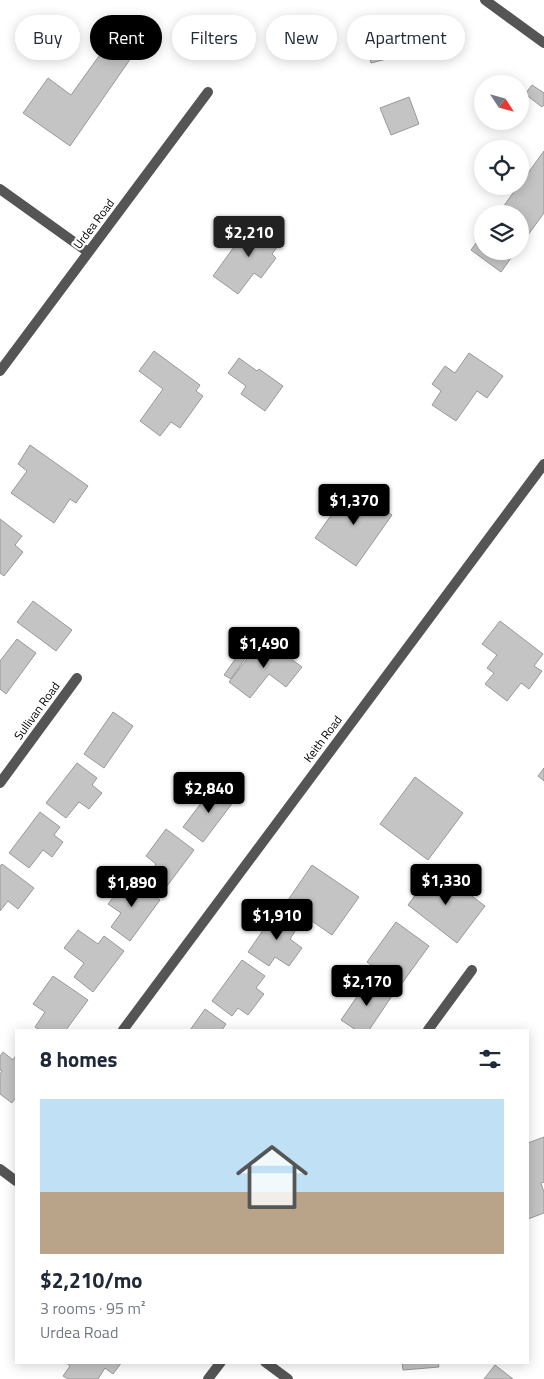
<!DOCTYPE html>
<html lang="en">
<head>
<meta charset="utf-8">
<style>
	:root { --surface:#fff; --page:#f2f2f3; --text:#1f2937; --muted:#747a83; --accent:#000 }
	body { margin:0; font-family:"Titillium Web",sans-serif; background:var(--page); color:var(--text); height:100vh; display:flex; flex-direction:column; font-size:19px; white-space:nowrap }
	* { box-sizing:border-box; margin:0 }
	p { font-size:16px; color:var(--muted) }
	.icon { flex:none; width:28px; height:28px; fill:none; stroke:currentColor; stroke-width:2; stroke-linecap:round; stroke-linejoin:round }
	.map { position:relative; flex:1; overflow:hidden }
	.side { position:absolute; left:15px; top:1029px; width:514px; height:335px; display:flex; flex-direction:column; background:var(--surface); border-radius:0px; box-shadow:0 2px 12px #0003 }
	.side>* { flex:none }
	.banner { position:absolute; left:15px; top:15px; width:515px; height:45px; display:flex; gap:10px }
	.needle { width:32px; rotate:126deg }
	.fabs { position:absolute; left:474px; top:75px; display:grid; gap:10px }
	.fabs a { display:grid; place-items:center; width:55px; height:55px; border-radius:50%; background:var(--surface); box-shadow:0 2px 12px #0003; font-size:25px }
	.price { position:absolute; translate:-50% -42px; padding:0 11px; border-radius:5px; background:var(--accent); color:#fff; font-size:16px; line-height:32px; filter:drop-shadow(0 1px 2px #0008) }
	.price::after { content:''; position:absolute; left:50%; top:30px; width:15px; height:11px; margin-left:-8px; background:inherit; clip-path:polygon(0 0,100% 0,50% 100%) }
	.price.selected { background:#222; color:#fff }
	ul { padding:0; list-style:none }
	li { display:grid; align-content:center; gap:10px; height:265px; padding:0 25px }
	li span { display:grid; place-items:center; height:155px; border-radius:0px; color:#555 }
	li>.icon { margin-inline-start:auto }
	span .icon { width:90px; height:90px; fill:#fffc; stroke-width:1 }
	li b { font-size:21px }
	h2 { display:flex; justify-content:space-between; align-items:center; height:60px; padding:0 25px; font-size:21px }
	.pill { padding:0 18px; border-radius:22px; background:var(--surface); box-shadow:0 2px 12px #0003; font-size:18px; line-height:45px }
	.pill.selected { background:var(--accent); color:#fff }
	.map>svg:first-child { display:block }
	.building { fill:#c4c4c4; stroke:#999 }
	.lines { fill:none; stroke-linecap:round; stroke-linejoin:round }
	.service { stroke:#555; stroke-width:10 }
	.minor { stroke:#555; stroke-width:10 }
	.tertiary { stroke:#555; stroke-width:10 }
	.labels { text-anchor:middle; stroke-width:4.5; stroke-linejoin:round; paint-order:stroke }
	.street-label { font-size:12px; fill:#000; stroke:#fff }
</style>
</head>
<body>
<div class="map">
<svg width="544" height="1379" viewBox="0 0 544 1379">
	<rect width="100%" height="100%" fill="#fff"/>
	<!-- building -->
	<g class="building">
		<path d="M399,25L406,54L371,63L363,34Z"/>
		<path d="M109,42L131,58L70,146L23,113L48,78L71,95Z"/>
		<path d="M532,85L544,93V105L542,107L525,94Z"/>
		<path d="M409,97L419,124L391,135L380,108Z"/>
		<path d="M544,151V213L520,246V214H498L518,186H520V184Z"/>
		<path d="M260,223L283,239L272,254L276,258L261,278L254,273L238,294L213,276L244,233L250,237Z"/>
		<path d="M482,235V251H516L501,272L471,250Z"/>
		<path d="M154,351L200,385L196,391L203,396L180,428L171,422L160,436L140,421L163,389L139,371Z"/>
		<path d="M469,353L503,376L487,398L477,391L456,421L432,405L441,391L432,384L445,366L455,373Z"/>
		<path d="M239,358L257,371L259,369L283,386L265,411L241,394L246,386L228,373Z"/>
		<path d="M30,445L88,486L76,503L70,499L54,523L11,493L27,471L18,464Z"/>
		<path d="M351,487L392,515L356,566L315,538Z"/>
		<path d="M0,519L22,536L15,545L23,552L4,576L0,573Z"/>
		<path d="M33,601L72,630L56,651L17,622Z"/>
		<path d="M500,621L543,654L534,666L542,671L529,689L521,683L507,701L485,684L494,673L487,668L497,655L482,644Z"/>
		<path d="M263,638L302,667L286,687L269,674L250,698L229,682Z"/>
		<path d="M17,639L36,653L6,694L0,689V661Z"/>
		<path d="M246,644L252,648L231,679L224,675Z"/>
		<path d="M113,712L133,726L104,768L84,754Z"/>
		<path d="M77,763L97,778L92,785L102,793L89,809L79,802L66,818L46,803Z"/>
		<path d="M544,768V781L538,776Z"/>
		<path d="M415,777L463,813L428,860L380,824Z"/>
		<path d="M214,786L234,801L203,842L183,827Z"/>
		<path d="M40,812L60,827L54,835L63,842L52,857L43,850L29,868L9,853Z"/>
		<path d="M166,829L194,850L164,890L147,877L156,864L146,856Z"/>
		<path d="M2,864L34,888L18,909L8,901L0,911V866Z"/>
		<path d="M312,865L359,897L332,935L286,903Z"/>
		<path d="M435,868L485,906L457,943L408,905Z"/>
		<path d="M129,877L160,900L130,941L111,927L121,913L108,904Z"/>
		<path d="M277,910L299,925L290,939L302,948L289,966L275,957L269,966L248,952Z"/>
		<path d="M396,922L429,946L400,986L367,962Z"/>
		<path d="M78,930L98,944L104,936L124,951L93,992L74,977L84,963L64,948Z"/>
		<path d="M242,960L265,976L256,988L264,994L248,1015L238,1008L232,1016L212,1001Z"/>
		<path d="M53,976L88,1000L66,1030H40L35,1027L45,1012L33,1004Z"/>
		<path d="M369,979L392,996L369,1030H356L341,1020Z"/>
		<path d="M205,1009L226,1024L222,1030H190Z"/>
		<path d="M3,1052L13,1060L16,1055V1097L12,1103L0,1094V1074L2,1071L0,1070V1056Z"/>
		<path d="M544,1137V1182L541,1183L544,1192V1213L528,1219V1143Z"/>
		<path d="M65,1362H122L113,1374L105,1368L98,1379H68L63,1376L70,1366Z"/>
		<path d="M402,1362H438L439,1367L403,1370Z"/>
		<path d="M495,1365L513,1379H484Z"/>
	</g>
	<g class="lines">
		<!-- service -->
		<path class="service" d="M0,189L88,252"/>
		<!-- minor -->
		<g class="minor">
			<path d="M485,0L544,43"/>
			<path d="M0,371L208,92"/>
			<path d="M0,783L77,678"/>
			<path d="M123,1030L544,464"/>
			<path d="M428,1030L472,970"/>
			<path d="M208,1379L221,1362"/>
		</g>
		<!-- tertiary -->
		<g class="tertiary">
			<path d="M0,1169L16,1181"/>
			<path d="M265,1362L288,1379"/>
		</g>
	</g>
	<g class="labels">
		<!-- street labels -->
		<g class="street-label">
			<text transform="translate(94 224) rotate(-53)" y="4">Urdea Road</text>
			<text transform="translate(37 711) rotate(-54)" y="4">Sullivan Road</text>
			<text transform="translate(323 739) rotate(-53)" y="4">Keith Road</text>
		</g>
	</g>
</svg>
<div class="fabs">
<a><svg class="needle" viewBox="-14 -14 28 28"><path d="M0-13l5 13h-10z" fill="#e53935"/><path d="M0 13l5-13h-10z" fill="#747a83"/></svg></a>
<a><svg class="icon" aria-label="locate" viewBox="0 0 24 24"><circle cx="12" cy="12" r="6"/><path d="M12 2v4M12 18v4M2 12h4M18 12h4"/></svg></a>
<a><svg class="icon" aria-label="layers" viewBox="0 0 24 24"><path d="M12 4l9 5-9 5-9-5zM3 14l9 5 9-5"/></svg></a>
</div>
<b class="price selected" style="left:249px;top:258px">$2,210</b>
<b class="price" style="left:354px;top:526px">$1,370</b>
<b class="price" style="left:264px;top:669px">$1,490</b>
<b class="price" style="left:209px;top:814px">$2,840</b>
<b class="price" style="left:446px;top:906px">$1,330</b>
<b class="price" style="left:132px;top:908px">$1,890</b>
<b class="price" style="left:277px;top:941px">$1,910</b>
<b class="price" style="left:367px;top:1007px">$2,170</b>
<div class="banner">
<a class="pill">Buy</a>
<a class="pill selected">Rent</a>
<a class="pill">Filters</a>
<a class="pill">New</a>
<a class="pill">Apartment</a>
</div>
<section class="side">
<h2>8 homes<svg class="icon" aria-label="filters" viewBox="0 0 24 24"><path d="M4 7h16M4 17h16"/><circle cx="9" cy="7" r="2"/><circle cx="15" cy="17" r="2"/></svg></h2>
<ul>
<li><span style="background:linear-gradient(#bfe0f5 60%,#b9a48a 0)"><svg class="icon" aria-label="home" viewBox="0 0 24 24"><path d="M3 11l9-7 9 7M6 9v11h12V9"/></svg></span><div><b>$2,210/mo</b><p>3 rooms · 95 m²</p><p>Urdea Road</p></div></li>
</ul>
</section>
</div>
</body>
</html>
